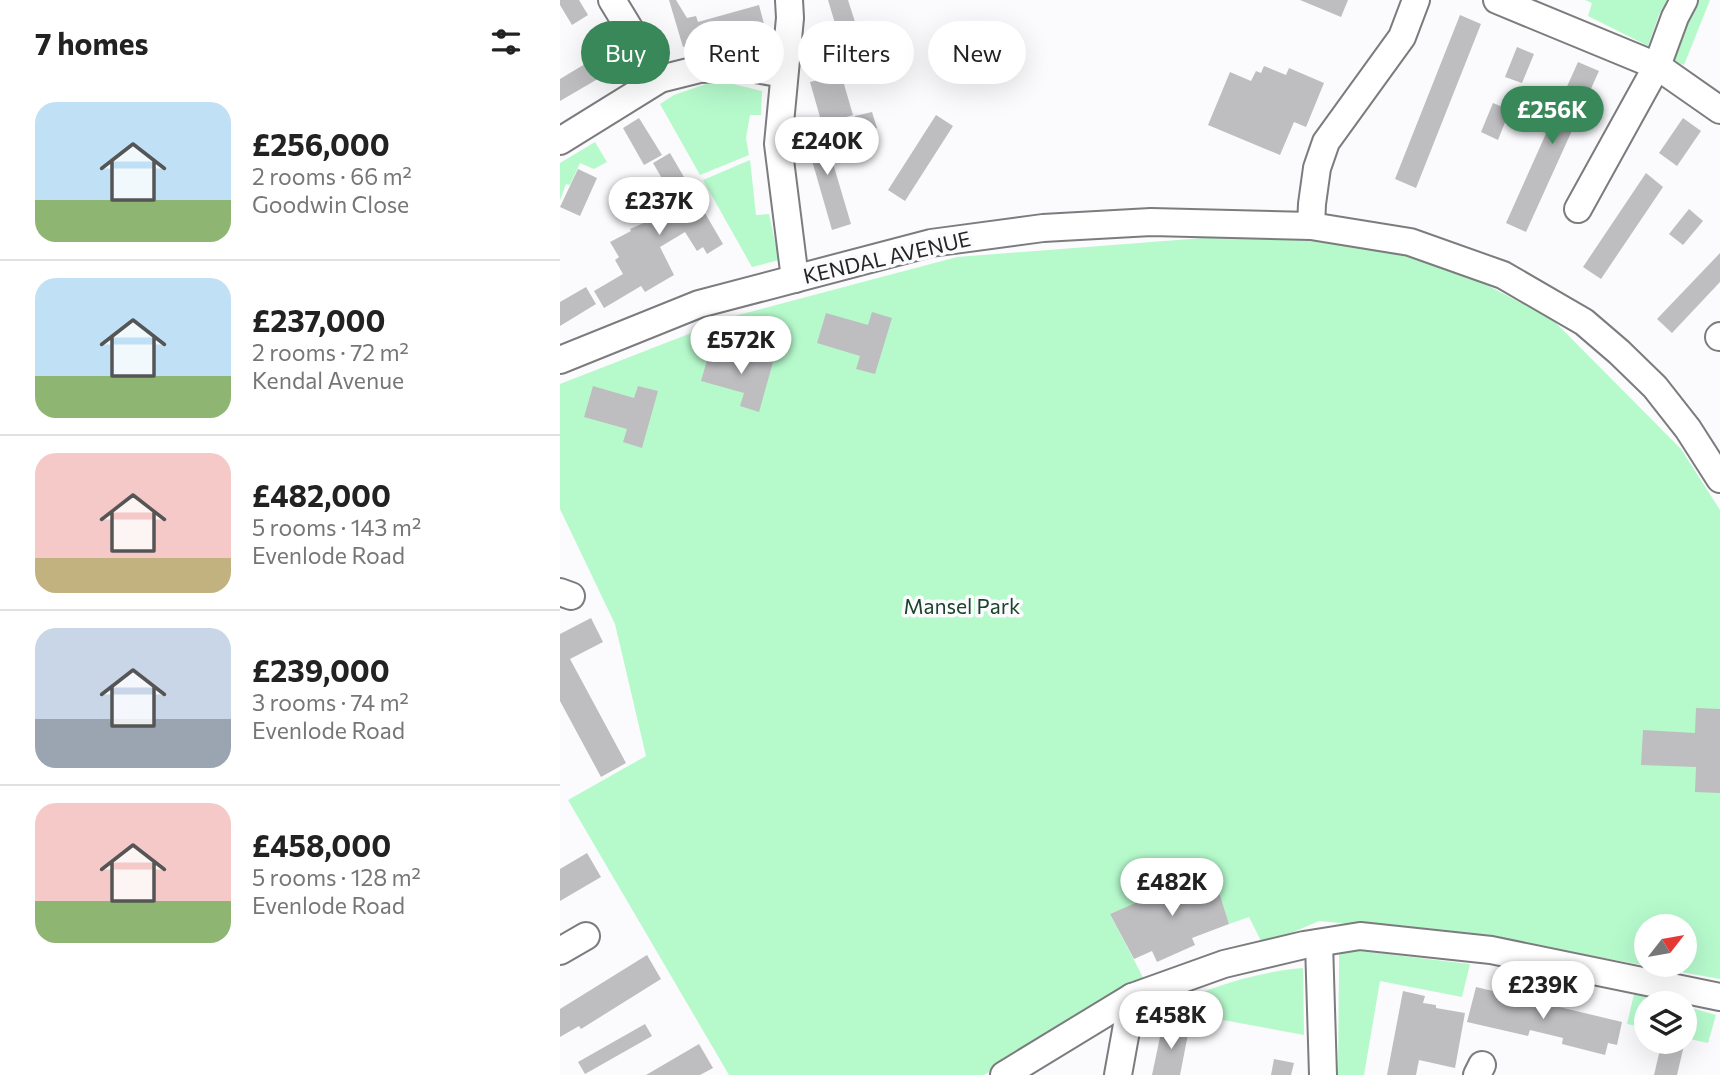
<!DOCTYPE html>
<html lang="en">
<head>
<meta charset="utf-8">
<style>
	:root { --surface:#fff; --page:#f2f2f2; --text:#222; --muted:#767676; --line:#e0e0e0; --accent:#398859 }
	body { margin:0; font-family:Commissioner,sans-serif; background:var(--page); color:var(--text); height:100vh; display:flex; flex-direction:column; font-size:26px; white-space:nowrap }
	* { box-sizing:border-box; margin:0 }
	p { font-size:23px; color:var(--muted) }
	.icon { flex:none; width:38px; height:38px; fill:none; stroke:currentColor; stroke-width:2; stroke-linecap:round; stroke-linejoin:round }
	.map { position:relative; flex:1; overflow:hidden }
	.details { display:flex; flex-direction:column; background:var(--surface); width:560px }
	.details>* { flex:none }
	.guide { position:absolute; left:21px; top:21px; width:665px; height:63px; display:flex; gap:14px }
	.needle { width:46px; rotate:59deg }
	.buttons { position:absolute; left:1074px; top:914px; display:grid; gap:14px }
	.buttons a { display:grid; place-items:center; width:63px; height:63px; border-radius:50%; background:var(--surface); box-shadow:0 7px 28px #0002; font-size:35px }
	.price { position:absolute; translate:-50% -60px; padding:0 16px; border-radius:24px; background:#fff; color:#222; font-size:23px; line-height:46px; filter:drop-shadow(0 2px 4px #0008) }
	.price::after { content:''; position:absolute; left:50%; top:42px; width:21px; height:16px; margin-left:-10px; background:inherit; clip-path:polygon(0 0,100% 0,50% 100%) }
	.price.active { background:var(--accent); color:#fff }
	ul { padding:0; list-style:none }
	li { display:flex; align-items:center; gap:21px; height:175px; padding:0 35px }
	li+li { border-top:2px solid var(--line) }
	li span { display:grid; place-items:center; flex:none; width:196px; height:140px; border-radius:21px; color:#555 }
	li>.icon { margin-inline-start:auto }
	span .icon { width:84px; height:84px; fill:#fffc; stroke-width:1 }
	li b { font-size:30px }
	h2 { display:flex; justify-content:space-between; align-items:center; height:84px; padding:0 35px; font-size:30px }
	.chip { padding:0 24px; border-radius:32px; background:var(--surface); box-shadow:0 7px 28px #0002; font-size:24px; line-height:63px }
	.chip.active { background:var(--accent); color:#fff }
	main { display:flex; flex:1; min-height:0 }
	.map>svg:first-child { display:block }
	.green { fill:#b6facc; fill-rule:evenodd }
	.building { fill:#bebdc0 }
	.lines { fill:none; stroke-linecap:round; stroke-linejoin:round }
	.minor-casing { stroke:#7c7b7e; stroke-width:30 }
	.minor { stroke:#fff; stroke-width:26 }
	.labels { text-anchor:middle; stroke-width:7; stroke-linejoin:round; paint-order:stroke }
	.street-label { font-size:21px; fill:#252426; stroke:#fbfafd }
	.park-label { font-size:21px; fill:#1a432a; stroke:#fbfafd }
</style>
</head>
<body>
<main>
<section class="details">
<h2>7 homes<svg class="icon" aria-label="filters" viewBox="0 0 24 24"><path d="M4 7h16M4 17h16"/><circle cx="9" cy="7" r="2"/><circle cx="15" cy="17" r="2"/></svg></h2>
<ul>
<li><span style="background:linear-gradient(#bfe0f5 70%,#8fb573 0)"><svg class="icon" aria-label="home" viewBox="0 0 24 24"><path d="M3 11l9-7 9 7M6 9v11h12V9"/></svg></span><div><b>£256,000</b><p>2 rooms · 66 m²</p><p>Goodwin Close</p></div></li>
<li><span style="background:linear-gradient(#bfe0f5 70%,#8fb573 0)"><svg class="icon" aria-label="home" viewBox="0 0 24 24"><path d="M3 11l9-7 9 7M6 9v11h12V9"/></svg></span><div><b>£237,000</b><p>2 rooms · 72 m²</p><p>Kendal Avenue</p></div></li>
<li><span style="background:linear-gradient(#f6c9c9 75%,#c2b280 0)"><svg class="icon" aria-label="home" viewBox="0 0 24 24"><path d="M3 11l9-7 9 7M6 9v11h12V9"/></svg></span><div><b>£482,000</b><p>5 rooms · 143 m²</p><p>Evenlode Road</p></div></li>
<li><span style="background:linear-gradient(#c9d6e8 65%,#9aa5b1 0)"><svg class="icon" aria-label="home" viewBox="0 0 24 24"><path d="M3 11l9-7 9 7M6 9v11h12V9"/></svg></span><div><b>£239,000</b><p>3 rooms · 74 m²</p><p>Evenlode Road</p></div></li>
<li><span style="background:linear-gradient(#f6c9c9 70%,#8fb573 0)"><svg class="icon" aria-label="home" viewBox="0 0 24 24"><path d="M3 11l9-7 9 7M6 9v11h12V9"/></svg></span><div><b>£458,000</b><p>5 rooms · 128 m²</p><p>Evenlode Road</p></div></li>
</ul>
</section>
<div class="map">
<svg width="1160" height="1075" viewBox="0 0 1160 1075">
	<rect width="100%" height="100%" fill="#fbfafd"/>
	<!-- green -->
	<g class="green">
		<path d="M1025,0H1107L1099,15L1088,46L1028,16L1032,3Z"/>
		<path d="M1131,0H1150L1124,65L1111,60Z"/>
		<path d="M149,83H169L202,91L201,115H190L186,138L189,155L140,175L100,104L114,95Z"/>
		<path d="M35,142L47,162L34,169L20,163L10,185L6,184L0,200V163Z"/>
		<path d="M190,160L196,215L209,214L219,260L192,267L143,180Z"/>
		<path d="M732,237L860,250L992,319L1121,449L1160,510V979L934,938L759,921L703,945L689,917L669,924L652,872L550,914L587,985L559,995L424,1075H169L8,800L86,756L55,624L0,509V384L175,316L397,257L643,238ZM1087,926H1125V964H1087Z"/>
		<path d="M783,949L910,964L902,997L820,981L804,1075H778L779,966V952Z"/>
		<path d="M743,968L744,1035L603,1009C648,988 694,972 743,968Z"/>
		<path d="M1074,994L1110,1003H1087V1028L1067,1024Z"/>
		<path d="M1125,1006L1156,1015L1148,1043L1125,1038Z"/>
	</g>
	<!-- building -->
	<g class="building">
		<path d="M0,0H19L28,15L12,25L0,5Z"/>
		<path d="M109,0H116L127,18L136,16L138,22L199,5L204,24L123,47Z"/>
		<path d="M268,0H288L296,25L283,29L289,49L282,51L288,71L281,74L293,115L262,124L250,82L270,77L257,36L277,30Z"/>
		<path d="M740,0H788L781,17Z"/>
		<path d="M900,15L921,24L856,188L835,179Z"/>
		<path d="M957,47L974,54L962,83L945,77Z"/>
		<path d="M50,49L60,66L0,101V79Z"/>
		<path d="M1018,62L1039,71L966,232L946,223Z"/>
		<path d="M704,66L726,75L729,68L764,83L746,127L734,122L720,155L648,125L670,72L691,81L696,71L701,73Z"/>
		<path d="M933,103L950,110L938,140L921,132Z"/>
		<path d="M312,112L317,128L299,133L295,116Z"/>
		<path d="M376,115L393,126L345,201L328,190Z"/>
		<path d="M79,118L102,155L84,165L63,128Z"/>
		<path d="M1123,118L1141,131L1117,166L1099,153Z"/>
		<path d="M261,123L291,224L272,230L243,129Z"/>
		<path d="M110,153L163,244L147,254L143,247L137,251L125,232L100,247L114,275L85,292L81,286L44,308L34,291L63,274L55,260L59,257L50,242L71,231L70,229L97,217L84,194L108,206L100,191L107,187L93,163Z"/>
		<path d="M18,169L37,178L20,216L0,207Z"/>
		<path d="M1086,173L1103,187L1041,279L1023,267Z"/>
		<path d="M1129,209L1143,221L1123,245L1109,234Z"/>
		<path d="M1160,253V282L1112,333L1097,319Z"/>
		<path d="M26,287L36,304L0,326V302Z"/>
		<path d="M312,312L332,318L315,374L296,369L300,356L257,343L266,313L308,325Z"/>
		<path d="M195,349L215,355L199,412L180,406L184,393L141,381L150,350L192,362Z"/>
		<path d="M33,386L74,398L78,386L98,391L82,448L63,442L67,429L24,417Z"/>
		<path d="M31,618L43,642L10,659L66,763L41,777L0,701V634Z"/>
		<path d="M1136,708L1160,709V793L1135,792L1136,767L1081,765L1083,730L1135,733Z"/>
		<path d="M27,853L41,877L0,901V869Z"/>
		<path d="M652,870L669,924L632,938L635,945L597,962L592,951L574,959L550,914Z"/>
		<path d="M87,955L101,979L21,1029L19,1026L0,1037V1009Z"/>
		<path d="M916,987L1062,1022L1057,1045L1048,1043L1045,1055L1002,1044L1003,1038L970,1030L968,1036L907,1022Z"/>
		<path d="M843,991L865,996L863,1003L876,1005V1008L905,1013L895,1068L859,1060L856,1075H827Z"/>
		<path d="M603,1023L629,1029L620,1075H592Z"/>
		<path d="M85,1024L92,1036L25,1074L18,1062Z"/>
		<path d="M1102,1041H1125L1117,1075H1094Z"/>
		<path d="M139,1044L153,1068L140,1075H86Z"/>
		<path d="M714,1059L734,1063L731,1075H711Z"/>
	</g>
	<g class="lines">
		<defs>
			<g id="minor">
				<path d="M52,0L100,79"/>
				<path d="M229,0L230,18L218,144L235,279"/>
				<path d="M937,0L1097,66L1160,110"/>
				<path d="M0,141L100,79L140,69L184,67L224,74"/>
				<path d="M1018,209L1097,66L1115,17L1124,0"/>
				<path d="M751,226L752,204L757,168L766,142L842,37L856,0"/>
				<path d="M1159,337L1160,336"/>
				<path d="M0,360L139,304L371,243L483,228L591,222L751,226L850,242L943,275L1024,322L1059,352L1095,387L1128,429L1160,479"/>
				<path d="M0,592L11,596"/>
				<path d="M759,943L763,1075"/>
				<path d="M0,951L26,936"/>
				<path d="M444,1075L572,997L664,964L744,945L800,936L931,950L1160,997"/>
				<path d="M558,1075L572,997"/>
				<path d="M917,1075L922,1065"/>
			</g>
		</defs>
		<!-- minor casing -->
		<use href="#minor" class="minor-casing"/>
		<!-- minor -->
		<use href="#minor" class="minor"/>
	</g>
	<g class="labels">
		<!-- street labels -->
		<g class="street-label">
			<text transform="translate(327 258) rotate(-13)" y="7">KENDAL AVENUE</text>
		</g>
		<!-- park labels -->
		<g class="park-label">
			<text x="402" y="614">Mansel Park</text>
		</g>
	</g>
</svg>
<div class="buttons">
<a><svg class="needle" viewBox="-14 -14 28 28"><path d="M0-13l5 13h-10z" fill="#e53935"/><path d="M0 13l5-13h-10z" fill="#767676"/></svg></a>
<a><svg class="icon" aria-label="layers" viewBox="0 0 24 24"><path d="M12 4l9 5-9 5-9-5zM3 14l9 5 9-5"/></svg></a>
</div>
<b class="price active" style="left:992px;top:146px">£256K</b>
<b class="price" style="left:267px;top:177px">£240K</b>
<b class="price" style="left:99px;top:237px">£237K</b>
<b class="price" style="left:181px;top:376px">£572K</b>
<b class="price" style="left:612px;top:918px">£482K</b>
<b class="price" style="left:983px;top:1021px">£239K</b>
<b class="price" style="left:611px;top:1051px">£458K</b>
<div class="guide">
<a class="chip active">Buy</a>
<a class="chip">Rent</a>
<a class="chip">Filters</a>
<a class="chip">New</a>
</div>
</div>
</main>
</body>
</html>
